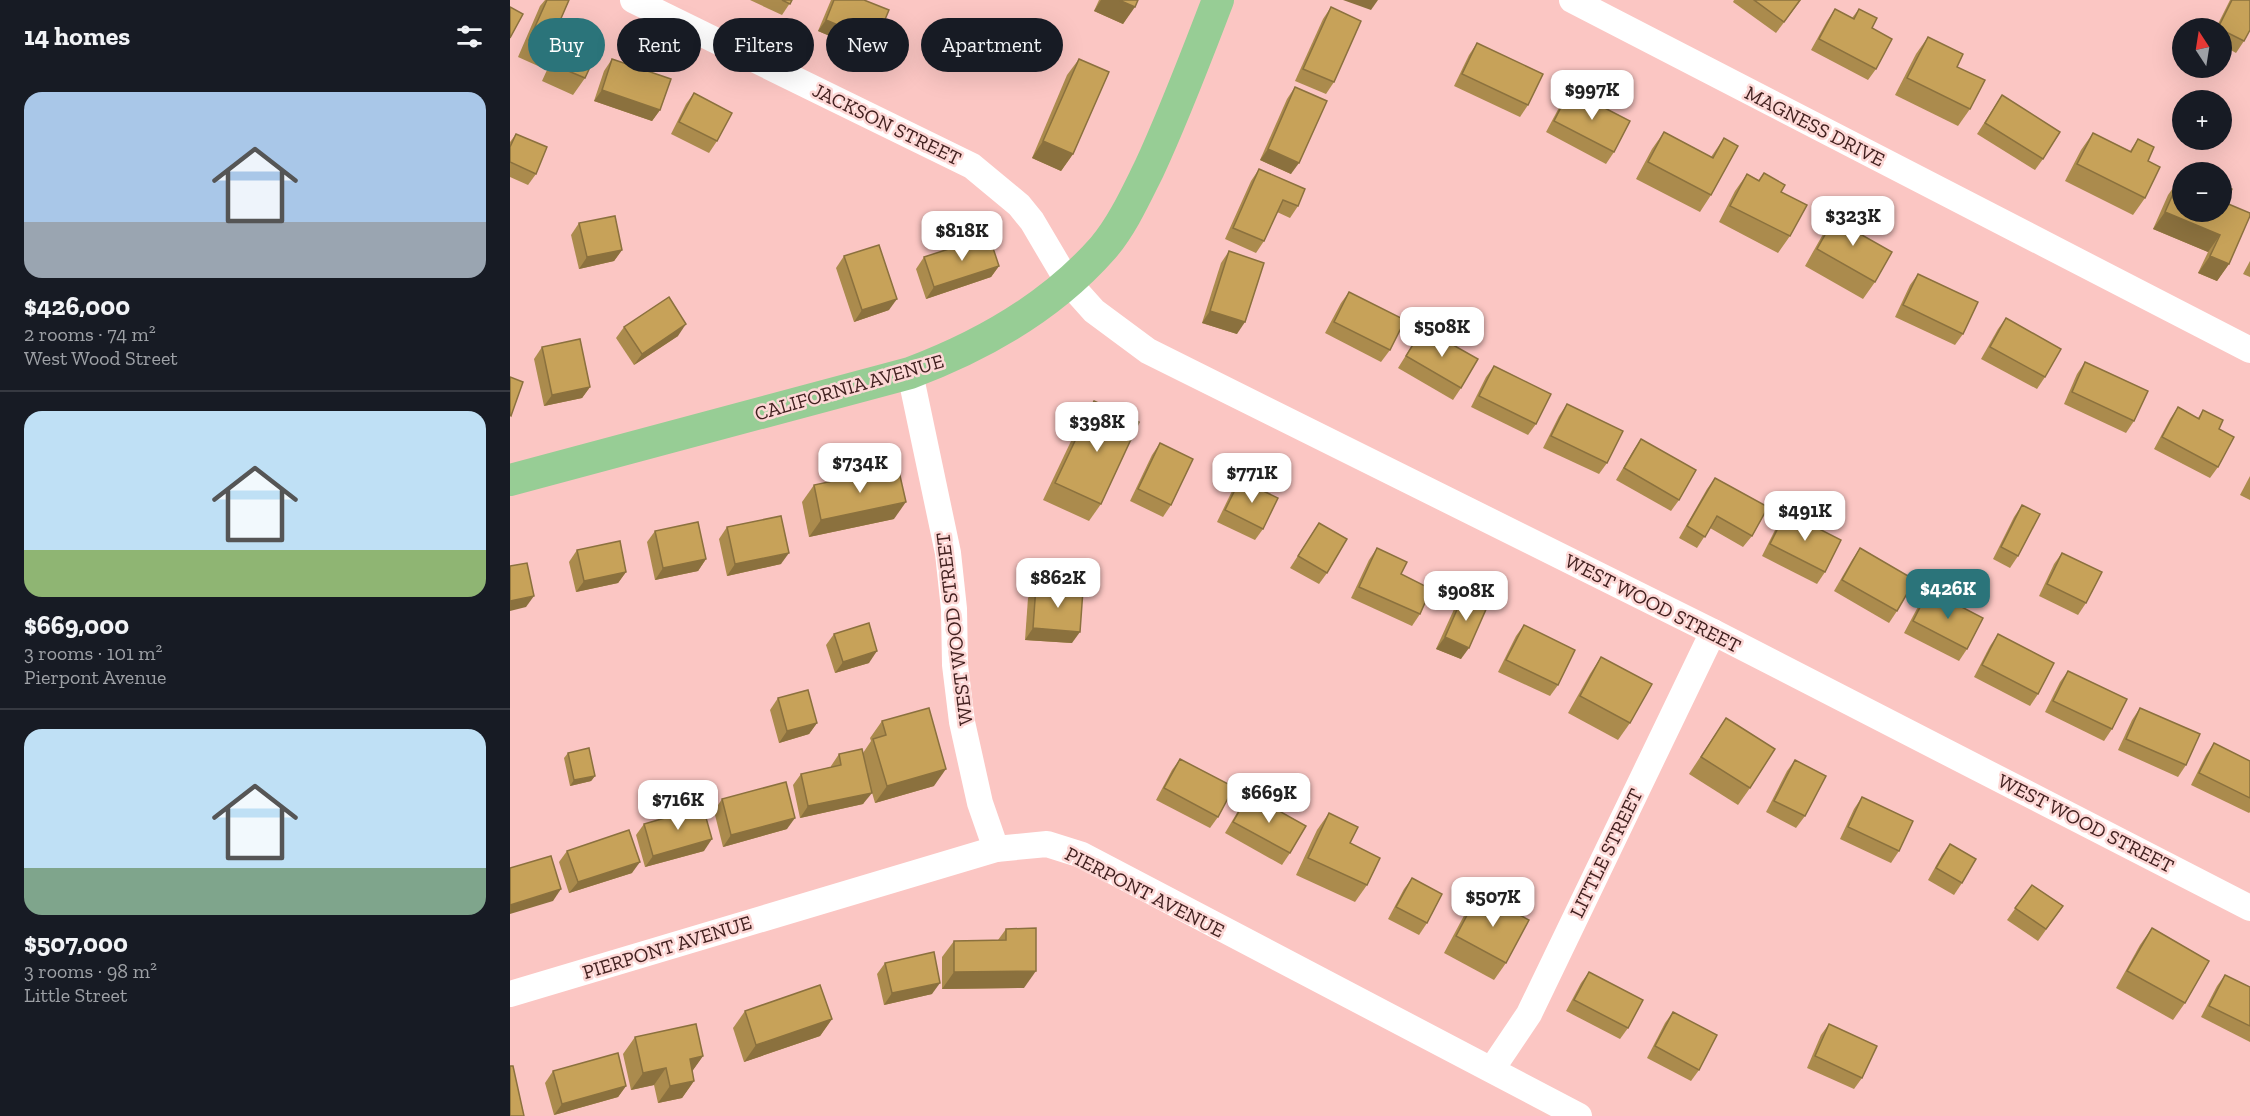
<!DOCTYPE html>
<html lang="en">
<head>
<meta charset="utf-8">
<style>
	:root { --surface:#171b24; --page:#20242c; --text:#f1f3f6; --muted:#9ea1a6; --line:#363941; --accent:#2b747a }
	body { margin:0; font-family:"Zilla Slab",serif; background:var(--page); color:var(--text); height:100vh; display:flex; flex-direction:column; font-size:22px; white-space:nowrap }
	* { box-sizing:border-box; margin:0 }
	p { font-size:20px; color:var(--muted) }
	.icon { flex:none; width:33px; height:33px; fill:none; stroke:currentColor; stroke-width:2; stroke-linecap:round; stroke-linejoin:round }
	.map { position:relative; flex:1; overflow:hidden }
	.panel { display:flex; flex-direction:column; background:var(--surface); width:510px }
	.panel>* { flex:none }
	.guide { position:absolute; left:18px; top:18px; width:570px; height:54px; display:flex; gap:12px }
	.needle { width:39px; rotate:348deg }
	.controls { position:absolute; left:1662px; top:18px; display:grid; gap:12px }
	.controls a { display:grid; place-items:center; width:60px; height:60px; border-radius:50%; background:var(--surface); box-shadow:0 6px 24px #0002; font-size:30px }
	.price { position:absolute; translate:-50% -51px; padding:0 14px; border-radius:12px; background:#fff; color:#222; font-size:20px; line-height:39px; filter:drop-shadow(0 2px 3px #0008) }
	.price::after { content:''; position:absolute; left:50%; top:36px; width:18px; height:14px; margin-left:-9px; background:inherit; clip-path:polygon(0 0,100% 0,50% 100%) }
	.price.on { background:var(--accent); color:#fff }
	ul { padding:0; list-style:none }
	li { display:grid; align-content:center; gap:12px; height:318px; padding:0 24px }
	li+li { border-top:2px solid var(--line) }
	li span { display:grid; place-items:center; height:186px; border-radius:18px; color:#555 }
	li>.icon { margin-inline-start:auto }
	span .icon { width:108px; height:108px; fill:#fffc; stroke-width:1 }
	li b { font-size:26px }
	h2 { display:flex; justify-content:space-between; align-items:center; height:72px; padding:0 24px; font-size:26px }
	.tag { padding:0 21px; border-radius:27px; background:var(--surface); box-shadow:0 6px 24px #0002; font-size:21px; line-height:54px }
	.tag.on { background:var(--accent); color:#fff }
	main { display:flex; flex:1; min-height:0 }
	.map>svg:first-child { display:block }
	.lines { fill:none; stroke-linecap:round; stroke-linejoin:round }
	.minor { stroke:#fff; stroke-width:26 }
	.major { stroke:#97cd95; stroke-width:32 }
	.wall { fill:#ab8b4d }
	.shaded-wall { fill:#8b713e }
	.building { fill:#c7a259; stroke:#8b713e; stroke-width:1.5 }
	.labels { text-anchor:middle; stroke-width:5; stroke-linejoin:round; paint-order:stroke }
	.street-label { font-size:20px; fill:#422120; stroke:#fdd8d6 }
</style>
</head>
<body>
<main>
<section class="panel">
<h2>14 homes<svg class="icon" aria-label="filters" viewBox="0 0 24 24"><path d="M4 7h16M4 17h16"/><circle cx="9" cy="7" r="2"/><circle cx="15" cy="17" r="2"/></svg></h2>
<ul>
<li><span style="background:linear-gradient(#a9c7e8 70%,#9aa5b1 0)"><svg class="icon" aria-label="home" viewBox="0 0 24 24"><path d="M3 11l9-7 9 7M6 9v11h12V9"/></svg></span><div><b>$426,000</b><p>2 rooms · 74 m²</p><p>West Wood Street</p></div></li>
<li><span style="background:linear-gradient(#bfe0f5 75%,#8fb573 0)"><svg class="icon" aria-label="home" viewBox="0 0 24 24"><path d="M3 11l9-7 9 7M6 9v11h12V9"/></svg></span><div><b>$669,000</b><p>3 rooms · 101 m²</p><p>Pierpont Avenue</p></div></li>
<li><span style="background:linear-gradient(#bfe0f5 75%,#7fa58c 0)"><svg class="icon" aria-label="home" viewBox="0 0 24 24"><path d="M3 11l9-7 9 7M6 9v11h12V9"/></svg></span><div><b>$507,000</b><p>3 rooms · 98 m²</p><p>Little Street</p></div></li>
</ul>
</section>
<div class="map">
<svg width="1740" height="1116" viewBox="0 0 1740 1116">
	<rect width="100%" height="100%" fill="#fbc6c3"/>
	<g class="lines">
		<!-- minor -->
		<g class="minor">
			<path d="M123,0L462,166L509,205L522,221L558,282L584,311L638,351L1203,632L1740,908"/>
			<path d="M1062,0L1740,350"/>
			<path d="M400,373L438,553L444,609L445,665L452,722L470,803L486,849"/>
			<path d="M0,994L486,849L537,844L572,855L1069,1116"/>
			<path d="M982,1069L1019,1014L1203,632"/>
		</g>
		<!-- major -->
		<path class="major" d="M0,480L400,373C472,346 542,306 593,248C612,226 626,195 639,169C665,113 686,57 708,0"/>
	</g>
	<!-- wall -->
	<g class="wall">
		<path d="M35,0H59L49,23L75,78L63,95L32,81L37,70L8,57L30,6Z"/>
		<path d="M240,0H282L272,15Z"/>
		<path d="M321,0H354L366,41L358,52L308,31Z"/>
		<path d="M589,0H628L613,24L584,11Z"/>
		<path d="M1224,0H1291L1266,33L1223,2Z"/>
		<path d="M1720,0H1740L1734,41L1726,53L1712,45V28H1706Z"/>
		<path d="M821,7L824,82L816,94L785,81L813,19Z"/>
		<path d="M1325,9L1342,18L1349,9L1362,28L1366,69L1358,80L1301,50L1317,21Z"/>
		<path d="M1418,37L1447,67L1460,109L1448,126L1385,95L1406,54Z"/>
		<path d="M967,43L1018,105L1010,117L944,86L959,55Z"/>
		<path d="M102,59L150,110L142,121L84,101L94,71Z"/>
		<path d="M569,59L563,154L551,171L522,158L557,75Z"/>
		<path d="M785,87L781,174L750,160L777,99Z"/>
		<path d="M1060,90L1104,152L1096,164L1036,132L1052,102Z"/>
		<path d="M184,93L207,141L199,153L161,134L176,104Z"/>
		<path d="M1492,95L1533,159L1525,170L1467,134Z"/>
		<path d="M1154,132L1201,157L1214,138L1201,195L1190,212L1126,179L1142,149Z"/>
		<path d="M1583,133L1620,151L1628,139L1638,161L1635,198L1623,215L1555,181L1571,150Z"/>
		<path d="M6,134L26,174L18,185L0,177V142Z"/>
		<path d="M749,169L788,206L780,218L767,212L754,241L746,253L715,239L741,181Z"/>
		<path d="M1254,173L1271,192L1280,236L1268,253L1209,222L1225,191L1237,174L1249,180Z"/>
		<path d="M1670,178L1716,203L1719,264L1707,281L1688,273L1698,252L1643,229L1658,195Z"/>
		<path d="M1333,203L1336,226L1365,282L1353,299L1295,266L1321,220Z"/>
		<path d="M69,223L112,250L104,261L69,269L61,235Z"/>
		<path d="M719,251L727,334L692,323L711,263Z"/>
		<path d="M334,256L379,310L344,322L326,268Z"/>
		<path d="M414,257L489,266L481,277L416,299L406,269Z"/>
		<path d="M1740,261V277L1733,274Z"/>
		<path d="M1408,274L1453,334L1445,345L1385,317L1400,285Z"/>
		<path d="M839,292L880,350L871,362L815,333L831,303Z"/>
		<path d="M1496,318L1535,377L1527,389L1471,359L1488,329Z"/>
		<path d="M114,327L168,336L124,365L106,338Z"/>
		<path d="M913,328L951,388L943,400L888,368Z"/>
		<path d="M32,347L80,387L72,398L34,406L24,359Z"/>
		<path d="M1575,362L1624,421L1616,433L1554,404L1567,374Z"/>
		<path d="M984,366L1026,424L1018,435L961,407L976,377Z"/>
		<path d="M584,401L591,504L579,521L533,500L572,418Z"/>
		<path d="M1057,404L1097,463L1089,474L1033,448L1049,416Z"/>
		<path d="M1668,407L1688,418L1693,410L1709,429L1708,467L1700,478L1644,449L1660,419Z"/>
		<path d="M1131,439L1169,500L1161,511L1106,480L1123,451Z"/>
		<path d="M650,443L661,505L653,517L620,501L642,455Z"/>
		<path d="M1740,476V500L1730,495Z"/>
		<path d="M1205,478L1242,536L1233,547L1200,528L1187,548L1169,538L1197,489Z"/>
		<path d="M730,480L753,529L745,540L707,522L722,491Z"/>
		<path d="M304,485L384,519L299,537L292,502Z"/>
		<path d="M1512,505L1508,556L1500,568L1483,559L1504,517Z"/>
		<path d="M1276,512L1315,572L1307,584L1252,556L1268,524Z"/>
		<path d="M809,523L817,573L809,584L780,568Z"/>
		<path d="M217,527L271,564L217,576L209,539Z"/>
		<path d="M145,531L196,559L188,571L145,580L137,542Z"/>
		<path d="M867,548L891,574L910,614L902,626L841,598L859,560Z"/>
		<path d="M1350,548L1387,611L1379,623L1324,591L1342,560Z"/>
		<path d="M67,550L116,572L108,583L66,592L59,562Z"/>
		<path d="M1552,553L1576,603L1568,615L1529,596L1544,564Z"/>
		<path d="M526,586L562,643L515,640L518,598Z"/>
		<path d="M1419,590L1457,649L1449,661L1394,633L1411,601Z"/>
		<path d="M953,596L951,659L926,649L945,607Z"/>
		<path d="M1014,625L1048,685L1040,696L988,672L1006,636Z"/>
		<path d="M324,634L359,663L325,673L316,645Z"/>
		<path d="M1488,634L1528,694L1520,706L1464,677L1480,646Z"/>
		<path d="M1091,657L1120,723L1108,740L1058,713L1080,674Z"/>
		<path d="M1558,671L1602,729L1594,741L1535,712L1550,682Z"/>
		<path d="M268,698L307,723L299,734L269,743L260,710Z"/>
		<path d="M1630,708L1676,765L1668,777L1608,750L1622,720Z"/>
		<path d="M1216,718L1240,788L1228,805L1179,774Z"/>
		<path d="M372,721L424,786L365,803L361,789L353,804L290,818L283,785L291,774L321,767V766L329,754L353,753L361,741L360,738Z"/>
		<path d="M1704,743L1740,761V812L1739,813L1681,785L1696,755Z"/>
		<path d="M58,753L85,776L81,781L60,786L54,758Z"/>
		<path d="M670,759L708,817L700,828L646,800L662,770Z"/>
		<path d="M1285,760L1295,816L1286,828L1256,812L1277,771Z"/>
		<path d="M739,794L780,853L772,865L715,833L731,806Z"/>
		<path d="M1352,797L1389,851L1381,863L1330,839L1344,809Z"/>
		<path d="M212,799L277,829L213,847L204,811Z"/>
		<path d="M819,813L840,843L857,885L845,902L786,875L807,830Z"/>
		<path d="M134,824L194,851L135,867L126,835Z"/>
		<path d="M1440,844L1452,883L1444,895L1418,880L1432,855Z"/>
		<path d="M57,851L122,873L59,893L49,862Z"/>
		<path d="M902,878L917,923L909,935L878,919L894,889Z"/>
		<path d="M1522,885L1553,906L1528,941L1497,920Z"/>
		<path d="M969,893L996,963L984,980L934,953L957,910Z"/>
		<path d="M1642,928L1675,1003L1663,1020L1606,988L1630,945Z"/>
		<path d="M496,929L514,988L432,989V957L444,941L488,940Z"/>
		<path d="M375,963L422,994L374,1005L367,974Z"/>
		<path d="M1079,972L1118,1028L1110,1039L1056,1011L1071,983Z"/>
		<path d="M1715,975L1740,987V1042L1691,1017L1707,986Z"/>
		<path d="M235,1011L322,1019L310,1036L234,1062L223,1028Z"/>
		<path d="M1163,1012L1189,1070L1181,1081L1137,1058L1155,1023Z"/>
		<path d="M1319,1024L1352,1078L1344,1089L1297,1068L1311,1035Z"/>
		<path d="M125,1037L193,1056L182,1071L184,1081L172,1098L148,1103L144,1085L121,1090L113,1054Z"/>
		<path d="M43,1071L116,1086L108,1097L44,1115L35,1083Z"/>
	</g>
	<!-- shaded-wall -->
	<g class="shaded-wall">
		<path d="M591,0H609L625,7L613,24L584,11Z"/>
		<path d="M833,0H868L861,10Z"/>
		<path d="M316,20L366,41L358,52L308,31Z"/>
		<path d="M92,90L150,110L142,121L84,101Z"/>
		<path d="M533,141L563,154L551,171L522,158Z"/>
		<path d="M758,149L789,163L781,174L750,160Z"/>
		<path d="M1655,212L1710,235L1698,252L1643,229Z"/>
		<path d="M112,250L104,261L69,269L77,257Z"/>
		<path d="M1700,256L1719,264L1707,281L1688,273Z"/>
		<path d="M489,266L481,277L416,299L424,287Z"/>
		<path d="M387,299L379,310L344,322L352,310Z"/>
		<path d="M700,311L735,322L727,334L692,323Z"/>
		<path d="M176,324L168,336L124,365L132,354Z"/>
		<path d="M80,387L72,398L34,406L42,395Z"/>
		<path d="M396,502L384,519L299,537L311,520Z"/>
		<path d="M279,553L271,564L217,576L225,564Z"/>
		<path d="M196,559L188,571L145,580L153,568Z"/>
		<path d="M116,572L108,583L66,592L74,581Z"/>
		<path d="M24,596L16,607L0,611V601Z"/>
		<path d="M523,628L570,632L562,643L515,640Z"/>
		<path d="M935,637L959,648L951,659L926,649Z"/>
		<path d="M367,651L359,663L325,673L333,662Z"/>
		<path d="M307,723L299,734L269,743L277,731Z"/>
		<path d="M436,769L424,786L365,803L377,786Z"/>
		<path d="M85,776L81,781L60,786L64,780Z"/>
		<path d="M362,793L353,804L290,818L298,806Z"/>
		<path d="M285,818L277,829L213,847L221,835Z"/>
		<path d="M202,839L194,851L135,867L143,856Z"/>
		<path d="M130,862L122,873L59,893L68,882Z"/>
		<path d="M51,889L43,901L0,914V905Z"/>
		<path d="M526,971L514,988L432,989L444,972Z"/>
		<path d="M430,983L422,994L374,1005L382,993Z"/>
		<path d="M322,1019L310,1036L234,1062L246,1045Z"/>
		<path d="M193,1056L181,1073L180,1059Z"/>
		<path d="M156,1068L144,1085L121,1090L133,1073Z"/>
		<path d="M184,1081L172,1098L148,1103L160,1086Z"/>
		<path d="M116,1086L108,1097L44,1115L52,1104Z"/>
	</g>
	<!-- building -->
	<g class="building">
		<path d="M37,0H59L49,23L92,41L75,78L44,65L49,53L19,40Z"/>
		<path d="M272,0H282L280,4Z"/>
		<path d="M324,0H354L379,10L366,41L316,20Z"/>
		<path d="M609,0H628L625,7Z"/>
		<path d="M1244,0H1290L1274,22Z"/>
		<path d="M1722,0H1740V30L1734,41L1712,30V28H1708Z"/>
		<path d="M0,7L13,14L0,38Z"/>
		<path d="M821,7L851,21L824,82L793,69Z"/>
		<path d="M1325,9L1344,19L1349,9L1367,18L1362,28L1382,39L1366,69L1309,39Z"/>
		<path d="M1418,37L1453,54L1447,67L1475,80L1460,109L1397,78Z"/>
		<path d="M967,43L1033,74L1018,105L952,74Z"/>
		<path d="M102,59L161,79L150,110L92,90Z"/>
		<path d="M569,59L599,72L563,154L533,141Z"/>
		<path d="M785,87L817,101L789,163L758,149Z"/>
		<path d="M1060,90L1120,121L1104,152L1044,121Z"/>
		<path d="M184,93L222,113L207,141L169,122Z"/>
		<path d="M1492,95L1550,132L1533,159L1475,123Z"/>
		<path d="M1154,132L1203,158L1214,138L1228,146L1201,195L1138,162Z"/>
		<path d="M1583,133L1621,152L1628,139L1644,147L1638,161L1650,167L1635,198L1567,164Z"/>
		<path d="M6,134L37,147L26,174L0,162V147Z"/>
		<path d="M749,169L795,189L788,206L773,200L754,241L723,228Z"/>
		<path d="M1254,173L1275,185L1271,192L1297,205L1280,236L1220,206L1237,174L1249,181Z"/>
		<path d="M1670,178L1672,179V212H1712V184L1722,189L1716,203L1740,213V216L1719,264L1700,256L1710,235L1655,212Z"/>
		<path d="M1333,203L1345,210L1336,226L1382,252L1365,282L1307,249Z"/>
		<path d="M105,216L112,250L77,257L69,223Z"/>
		<path d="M479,236L489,266L424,287L414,257Z"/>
		<path d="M369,245L387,299L352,310L334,256Z"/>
		<path d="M719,251L754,263L735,322L700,311Z"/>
		<path d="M1408,274L1468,302L1453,334L1393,305Z"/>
		<path d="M839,292L895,320L880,350L824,322Z"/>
		<path d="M159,297L176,324L132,354L114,327Z"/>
		<path d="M1496,318L1551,349L1535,377L1480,347Z"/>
		<path d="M913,328L968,359L951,388L896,356Z"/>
		<path d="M70,339L80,387L42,395L32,347Z"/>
		<path d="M1575,362L1638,391L1624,421L1562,392Z"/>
		<path d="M984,366L1041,394L1026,424L969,396Z"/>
		<path d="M0,377L13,382L1,416L0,415Z"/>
		<path d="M584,401L629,422L591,504L545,483Z"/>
		<path d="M1057,404L1113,431L1097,463L1041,436Z"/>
		<path d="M1668,407L1689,419L1693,410L1713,420L1709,429L1724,437L1708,467L1652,437Z"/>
		<path d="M1131,439L1186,470L1169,500L1114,468Z"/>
		<path d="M650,443L683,459L661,505L628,489Z"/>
		<path d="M388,467L396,502L311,520L304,485Z"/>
		<path d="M1205,478L1258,507L1242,536L1207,516L1195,537L1177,526Z"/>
		<path d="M730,480L768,498L753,529L715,510Z"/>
		<path d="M1512,505L1530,514L1508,556L1491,547Z"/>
		<path d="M1276,512L1331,540L1315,572L1260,544Z"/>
		<path d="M271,516L279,553L225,564L217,527Z"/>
		<path d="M188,522L196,559L153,568L145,531Z"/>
		<path d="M809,523L837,539L817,573L788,556Z"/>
		<path d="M110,541L116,572L74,581L67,550Z"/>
		<path d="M867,548L897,562L891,574L921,589L910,614L849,587Z"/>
		<path d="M1350,548L1405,580L1387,611L1332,580Z"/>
		<path d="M1552,553L1592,572L1576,603L1537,584Z"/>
		<path d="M17,563L24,596L0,601V566Z"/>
		<path d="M526,586L573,590L570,632L523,628Z"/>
		<path d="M1419,590L1473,618L1457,649L1403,621Z"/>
		<path d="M953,596L977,607L959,648L935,637Z"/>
		<path d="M359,623L367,651L333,662L324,634Z"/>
		<path d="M1014,625L1065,650L1048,685L996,660Z"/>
		<path d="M1488,634L1544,663L1528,694L1472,665Z"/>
		<path d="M1091,657L1142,684L1120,723L1070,696Z"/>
		<path d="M1558,671L1617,699L1602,729L1543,701Z"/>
		<path d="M298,690L307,723L277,731L268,698Z"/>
		<path d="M419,708L436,769L377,786L363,739L376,735L372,721Z"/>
		<path d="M1630,708L1690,734L1676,765L1616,739Z"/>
		<path d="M1216,718L1265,749L1240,788L1191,757Z"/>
		<path d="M1704,743L1740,761V798L1689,773Z"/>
		<path d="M79,748L85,776L64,780L58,753Z"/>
		<path d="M352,749L362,793L298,806L291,774L331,765L329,754Z"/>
		<path d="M670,759L724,787L708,817L654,788Z"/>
		<path d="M1285,760L1316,776L1295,816L1264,801Z"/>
		<path d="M276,782L285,818L221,835L212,799Z"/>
		<path d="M739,794L796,826L780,853L723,822Z"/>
		<path d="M1352,797L1403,821L1389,851L1338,827Z"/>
		<path d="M193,807L202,839L143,856L134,824Z"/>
		<path d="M819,813L848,827L840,843L870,858L857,885L798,858Z"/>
		<path d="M119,830L130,862L68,882L57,851Z"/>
		<path d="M1440,844L1466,859L1452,883L1426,868Z"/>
		<path d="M41,856L51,889L0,905V868Z"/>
		<path d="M902,878L932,894L917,923L886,907Z"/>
		<path d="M1522,885L1553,906L1536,929L1505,908Z"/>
		<path d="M969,893L1019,920L996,963L946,936Z"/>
		<path d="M526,928V971L444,972V941L496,940V929Z"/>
		<path d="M1642,928L1699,961L1675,1003L1617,971Z"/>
		<path d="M424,952L430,983L382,993L375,963Z"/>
		<path d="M1079,972L1133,1000L1118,1028L1064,1000Z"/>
		<path d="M1715,975L1740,987V1026L1699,1006Z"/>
		<path d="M310,985L322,1019L246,1045L235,1011Z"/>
		<path d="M1163,1012L1207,1035L1189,1070L1145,1046Z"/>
		<path d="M186,1024L193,1056L180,1059L184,1081L160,1086L156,1068L133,1073L125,1037Z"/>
		<path d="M1319,1024L1367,1046L1352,1078L1305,1056Z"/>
		<path d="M108,1053L116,1086L52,1104L43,1071Z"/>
		<path d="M0,1066H3L14,1116H0Z"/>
	</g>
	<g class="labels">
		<!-- street labels -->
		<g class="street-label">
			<text transform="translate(377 124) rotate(26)" y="7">JACKSON STREET</text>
			<text transform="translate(1305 126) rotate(27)" y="7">MAGNESS DRIVE</text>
			<text transform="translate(339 387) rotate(-16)" y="7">CALIFORNIA AVENUE</text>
			<text transform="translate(1143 603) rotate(27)" y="7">WEST WOOD STREET</text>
			<text transform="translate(444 629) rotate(-97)" y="7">WEST WOOD STREET</text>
			<text transform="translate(1576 823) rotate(27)" y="7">WEST WOOD STREET</text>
			<text transform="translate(1096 853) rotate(-64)" y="7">LITTLE STREET</text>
			<text transform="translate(635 892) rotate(27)" y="7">PIERPONT AVENUE</text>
			<text transform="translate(157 947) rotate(-17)" y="7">PIERPONT AVENUE</text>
		</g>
	</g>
</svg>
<div class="controls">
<a><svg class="needle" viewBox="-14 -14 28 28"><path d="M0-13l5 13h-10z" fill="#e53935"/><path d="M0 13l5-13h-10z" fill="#9ea1a6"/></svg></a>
<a>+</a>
<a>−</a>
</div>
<b class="price" style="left:1082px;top:121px">$997K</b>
<b class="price" style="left:1343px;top:247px">$323K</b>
<b class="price" style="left:452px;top:262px">$818K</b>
<b class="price" style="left:932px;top:358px">$508K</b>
<b class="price" style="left:587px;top:453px">$398K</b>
<b class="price" style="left:350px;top:494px">$734K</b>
<b class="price" style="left:742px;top:504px">$771K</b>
<b class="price" style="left:1295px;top:542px">$491K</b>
<b class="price" style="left:548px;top:609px">$862K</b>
<b class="price on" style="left:1438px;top:620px">$426K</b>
<b class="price" style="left:956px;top:622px">$908K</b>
<b class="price" style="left:759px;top:824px">$669K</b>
<b class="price" style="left:168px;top:831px">$716K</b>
<b class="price" style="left:983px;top:928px">$507K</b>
<div class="guide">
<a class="tag on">Buy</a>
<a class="tag">Rent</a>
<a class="tag">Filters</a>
<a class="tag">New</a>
<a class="tag">Apartment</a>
</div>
</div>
</main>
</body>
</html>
